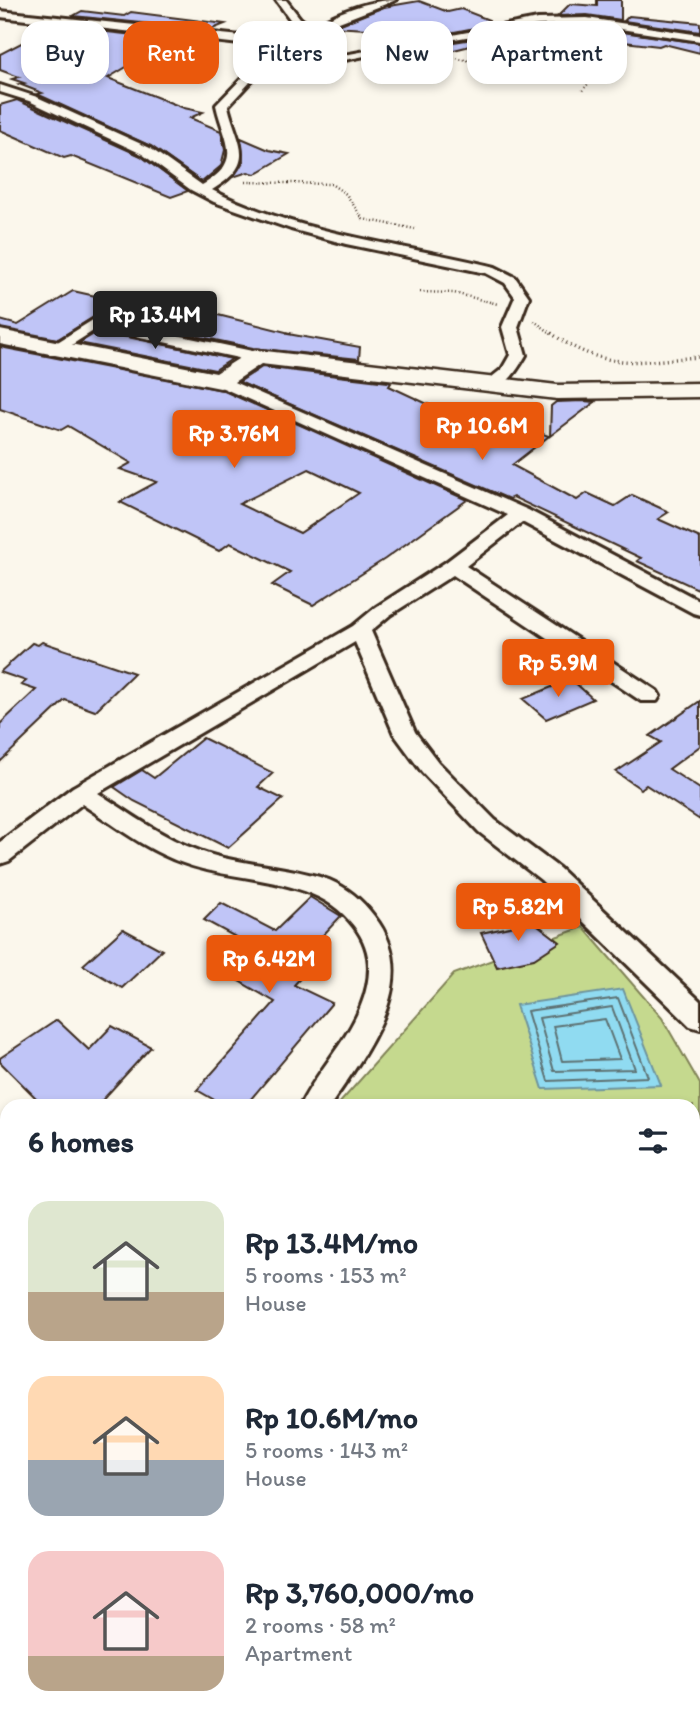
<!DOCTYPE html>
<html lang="en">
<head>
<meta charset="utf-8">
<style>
	:root { --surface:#fff; --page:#f2f2f3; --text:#1f2937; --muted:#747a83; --accent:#ea580c }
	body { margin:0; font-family:Itim,sans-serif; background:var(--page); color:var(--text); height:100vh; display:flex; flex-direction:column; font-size:26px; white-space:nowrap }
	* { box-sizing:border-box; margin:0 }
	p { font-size:23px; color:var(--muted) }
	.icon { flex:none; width:38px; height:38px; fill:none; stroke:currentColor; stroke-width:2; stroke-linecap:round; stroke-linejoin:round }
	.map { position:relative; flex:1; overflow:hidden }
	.sheet { position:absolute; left:0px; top:1099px; width:700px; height:623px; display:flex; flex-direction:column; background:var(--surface); border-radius:21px 21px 0 0; box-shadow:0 4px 10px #0003 }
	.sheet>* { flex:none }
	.banner { position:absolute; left:21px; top:21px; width:658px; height:63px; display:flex; gap:14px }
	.price { position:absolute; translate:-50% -60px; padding:0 16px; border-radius:7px; background:var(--accent); color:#fff; font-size:23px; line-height:46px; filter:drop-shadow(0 2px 4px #0008) }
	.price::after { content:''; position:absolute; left:50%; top:42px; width:21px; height:16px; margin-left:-10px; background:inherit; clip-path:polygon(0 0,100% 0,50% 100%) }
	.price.on { background:#222; color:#fff }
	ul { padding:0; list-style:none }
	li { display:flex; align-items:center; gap:21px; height:175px; padding:0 28px }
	li span { display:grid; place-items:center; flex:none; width:196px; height:140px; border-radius:21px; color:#555 }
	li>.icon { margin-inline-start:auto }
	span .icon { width:84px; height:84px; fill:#fffc; stroke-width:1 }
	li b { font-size:30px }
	h2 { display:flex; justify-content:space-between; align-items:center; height:84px; padding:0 28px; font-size:30px }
	.tag { padding:0 24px; border-radius:21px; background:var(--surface); box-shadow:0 4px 10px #0003; font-size:24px; line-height:63px }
	.tag.on { background:var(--accent); color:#fff }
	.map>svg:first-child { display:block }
	.green { fill:#c5d98e; stroke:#808256; stroke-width:2 }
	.water { fill:#90dbf1; stroke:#6e949d; stroke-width:2 }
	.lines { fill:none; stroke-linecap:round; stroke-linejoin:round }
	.shore { stroke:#5d7172; stroke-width:2 }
	.building { fill:#c0c5f7; stroke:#3b2a1e; stroke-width:2; fill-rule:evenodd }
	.street-casing { stroke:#3b2a1e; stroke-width:6 }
	.secondary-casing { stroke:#3b2a1e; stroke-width:5 }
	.path-far2 { stroke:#3b2a1e; stroke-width:2; stroke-dasharray:1 2.5; stroke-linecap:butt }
	.path-far1 { stroke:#3b2a1e; stroke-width:2.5; stroke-dasharray:1 2.5; stroke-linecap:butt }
	.path { stroke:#3b2a1e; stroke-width:3.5; stroke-dasharray:1 3.5; stroke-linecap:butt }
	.street { fill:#fbf7ec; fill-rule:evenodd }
	.secondary { fill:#fbf7ec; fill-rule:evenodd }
</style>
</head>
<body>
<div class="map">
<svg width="700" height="1722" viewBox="0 0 700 1722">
	<rect width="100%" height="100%" fill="#fbf7ec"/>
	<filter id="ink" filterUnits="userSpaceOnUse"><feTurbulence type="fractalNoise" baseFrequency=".0143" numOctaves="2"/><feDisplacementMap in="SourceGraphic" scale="14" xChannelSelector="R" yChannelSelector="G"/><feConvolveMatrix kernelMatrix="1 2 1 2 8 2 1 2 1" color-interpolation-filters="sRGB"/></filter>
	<g filter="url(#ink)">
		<!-- green -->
		<path class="green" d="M583,927L662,1018L700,1084V1203L693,1205V1106H337L454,974Z"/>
		<!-- water -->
		<path class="water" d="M623,989L661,1085L543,1089L516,1005Z"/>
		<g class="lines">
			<!-- shore -->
			<g class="shore">
				<path d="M618,998L648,1077L548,1081L527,1011Z"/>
				<path d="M612,1007L635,1069L554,1071L539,1018Z"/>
				<path d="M605,1019L620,1059L562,1061L553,1026Z"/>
			</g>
		</g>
		<!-- building -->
		<g class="building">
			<path d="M597,0H621V20L587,15L558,16L570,4L597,6Z"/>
			<path d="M419,1L448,12L461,9L489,20L485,26L418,39L400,31L333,27L384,7Z"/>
			<path d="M82,11L124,16L131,12L225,24L210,30L73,16Z"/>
			<path d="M629,16L700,23V32L624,21Z"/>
			<path d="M54,26L187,41L176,46L165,44L108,78L184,108L203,112L190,118L221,131L225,150L221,166L202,182L151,146L37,94L42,93L19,84L24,83L12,79L19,77L0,70V54Z"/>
			<path d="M546,27H587L700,43V53L664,44L659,46L606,40L610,35L543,31Z"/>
			<path d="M479,38L474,45L450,51L435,45Z"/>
			<path d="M17,100L141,156L188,191L171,197L71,156L64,158L0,130V105Z"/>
			<path d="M241,138L269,150L289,154L255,174L248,172L233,177L243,162Z"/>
			<path d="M73,291L131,304L146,294L168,299L170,297L200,305L194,309L290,333L288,334L360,347L359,359L253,348L97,315L58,339L0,328V320L18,325Z"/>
			<path d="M99,331L232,359L215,370L79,343Z"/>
			<path d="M0,347L222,390L467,500L385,559L313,605L272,585L290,572L230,543L219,551L120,502L157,482L120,469L131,463L68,426L61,430L0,409ZM309,469L359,493L300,533L239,504Z"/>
			<path d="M262,367L388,382L391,383L389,386L449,414L439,419L504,440L522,427L549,436L512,465L577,500L587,493L615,506L632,495L669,512L658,519L700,538V590L637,561L641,558L513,497L509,499L239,382Z"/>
			<path d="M556,402L583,401L595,402L550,436L551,406Z"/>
			<path d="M42,642L134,673L95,711L65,700L0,762V724L36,690L21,685L26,681L0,672L32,643L38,645Z"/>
			<path d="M571,679L593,699L546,719L523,699Z"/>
			<path d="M700,701V746L669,769L700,789V820L646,785L641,789L616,772L661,742L650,736Z"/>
			<path d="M203,738L273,773L258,787L283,799L228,848L134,801L114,787L142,770L154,778Z"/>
			<path d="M310,897L341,916L310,949L322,955L294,985L332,1003L245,1106H225L197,1090L275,1002L215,967L243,941L204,920L221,903L275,931Z"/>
			<path d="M534,922L560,942L534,959L497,967L481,933Z"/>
			<path d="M123,929L162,950L122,988L83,965Z"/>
			<path d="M57,1020L89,1050L112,1026L151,1047L97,1106H44L0,1062V1058Z"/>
		</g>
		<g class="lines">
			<defs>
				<g id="street">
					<path d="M276,0H286L300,18L311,27C337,13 367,0 396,0L321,29L283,53L263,70L538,19L587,18L700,35V41L587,24L538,25L425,44L254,78L228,106C237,145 259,162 212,190C297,234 402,244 495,267L515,277L529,297L518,327L526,355C517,370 505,392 485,387L483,384L502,369L510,355L502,327L515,297L505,283L486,273L346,244L291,229L214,202L191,190L142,154L29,101L0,92V85L37,97L150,148L202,185C245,160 224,142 216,105L246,74L276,48L0,17V11L241,36L283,43L303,31L292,22Z"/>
					<path d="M96,318L257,352L265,357L257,362L98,328L62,351L56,353L48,348Z"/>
					<path d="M220,376L528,510L700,601V615L693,613L522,522L466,566L657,691L660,696L657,701H641L453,575L390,615L371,631L415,732L438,762L495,820L559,868L700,1001V1029L690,1026L541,880L479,832L422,772L394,734L355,642L98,793C131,814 163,838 200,851C241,866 287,865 329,880C348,888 362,900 374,916C424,979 367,1051 330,1106H300C320,1065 357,1033 367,986C372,963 368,944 354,926C315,874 239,884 183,863C146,850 114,825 82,804L9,861L0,864V842L73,787L353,626L376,607L446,562L508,515L214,384L212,381Z"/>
					<path d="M7,1418V1456L0,1459V1421Z"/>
					<path d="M693,1669L700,1672V1712L693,1710Z"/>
				</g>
				<path id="secondary" d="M0,330L216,373L249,352L257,350L557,385L700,383V397L557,399L261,364L228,386L220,388L0,344Z"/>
			</defs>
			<!-- street casing -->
			<use href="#street" class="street-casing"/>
			<!-- secondary casing -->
			<use href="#secondary" class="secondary-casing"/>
			<!-- path-far2 -->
			<path class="path-far2" d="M450,57L589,83L582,91"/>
			<!-- path-far1 -->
			<g class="path-far1">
				<path d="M246,182L331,184L346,194L363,219L415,229"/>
				<path d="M420,292L454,293L498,304"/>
				<path d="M534,321L554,335"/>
			</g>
			<!-- path -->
			<path class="path" d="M551,333C606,372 637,361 700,357"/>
			<!-- street -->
			<use href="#street" class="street"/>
			<!-- secondary -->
			<use href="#secondary" class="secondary"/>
		</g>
	</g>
</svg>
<b class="price on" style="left:155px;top:351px">Rp 13.4M</b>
<b class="price" style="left:482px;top:462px">Rp 10.6M</b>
<b class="price" style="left:234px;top:470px">Rp 3.76M</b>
<b class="price" style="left:558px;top:699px">Rp 5.9M</b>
<b class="price" style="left:518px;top:943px">Rp 5.82M</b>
<b class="price" style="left:269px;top:995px">Rp 6.42M</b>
<div class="banner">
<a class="tag">Buy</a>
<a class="tag on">Rent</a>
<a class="tag">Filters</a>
<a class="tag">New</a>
<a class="tag">Apartment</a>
</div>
<section class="sheet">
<h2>6 homes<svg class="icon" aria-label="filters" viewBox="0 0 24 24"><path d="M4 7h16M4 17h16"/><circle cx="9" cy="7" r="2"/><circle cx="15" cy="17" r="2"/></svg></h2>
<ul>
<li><span style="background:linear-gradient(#dfe7d0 65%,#b9a48a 0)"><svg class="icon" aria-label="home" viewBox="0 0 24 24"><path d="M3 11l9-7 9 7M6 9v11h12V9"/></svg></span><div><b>Rp 13.4M/mo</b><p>5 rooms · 153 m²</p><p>House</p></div></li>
<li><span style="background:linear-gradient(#ffd9b3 60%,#9aa5b1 0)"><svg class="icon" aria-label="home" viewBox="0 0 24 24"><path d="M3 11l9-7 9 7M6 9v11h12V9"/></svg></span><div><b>Rp 10.6M/mo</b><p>5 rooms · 143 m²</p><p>House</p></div></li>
<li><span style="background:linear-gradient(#f6c9c9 75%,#b9a48a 0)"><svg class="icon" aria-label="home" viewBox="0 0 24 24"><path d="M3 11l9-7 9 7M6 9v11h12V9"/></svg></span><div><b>Rp 3,760,000/mo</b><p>2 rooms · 58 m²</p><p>Apartment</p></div></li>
</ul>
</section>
</div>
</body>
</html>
